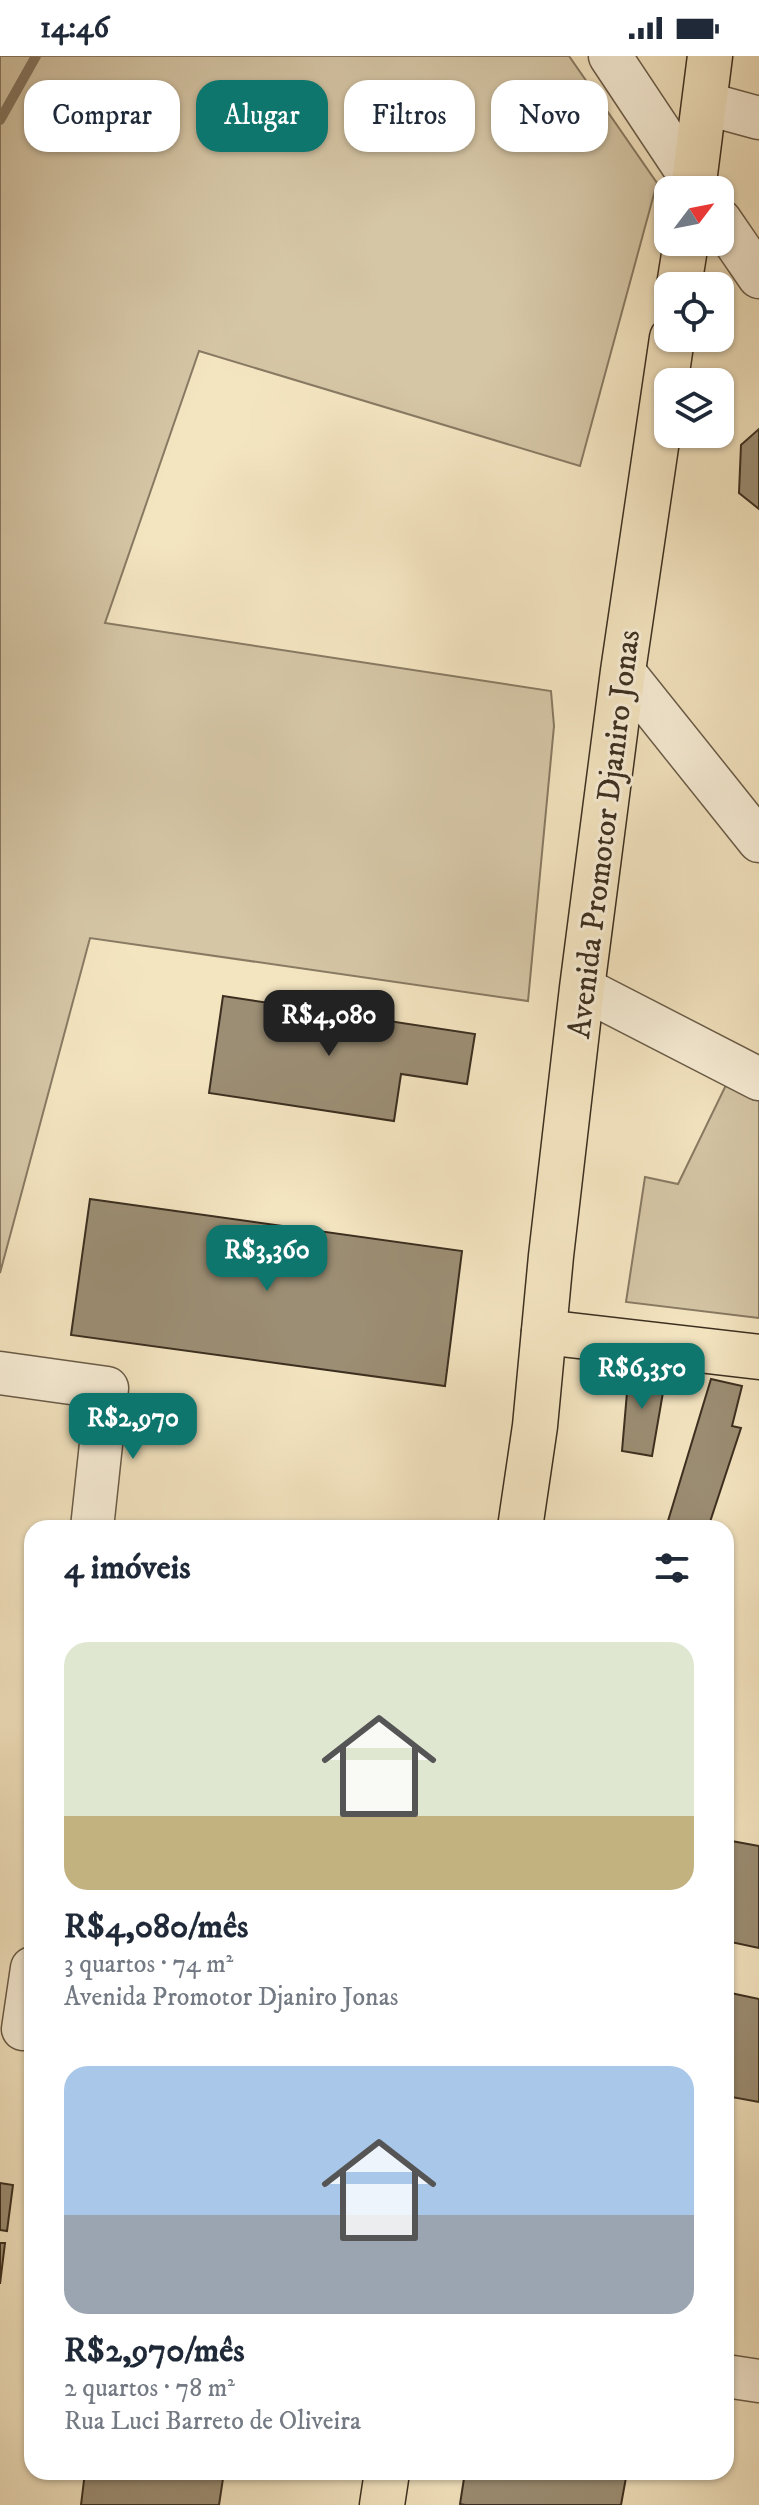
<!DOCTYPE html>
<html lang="pt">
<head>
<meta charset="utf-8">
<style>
	:root { --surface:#fff; --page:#f2f2f3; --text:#1f2937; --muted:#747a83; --accent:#0f766e }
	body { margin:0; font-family:"IM FELL DW Pica",serif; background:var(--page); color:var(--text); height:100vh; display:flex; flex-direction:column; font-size:30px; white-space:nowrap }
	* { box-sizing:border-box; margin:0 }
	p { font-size:26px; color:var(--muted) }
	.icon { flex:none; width:44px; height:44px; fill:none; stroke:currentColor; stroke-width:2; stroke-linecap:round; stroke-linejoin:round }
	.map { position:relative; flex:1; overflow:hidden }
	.details { position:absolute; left:24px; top:1464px; width:710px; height:960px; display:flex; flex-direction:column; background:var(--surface); border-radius:24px; box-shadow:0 2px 6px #0004 }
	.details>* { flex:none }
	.banner { position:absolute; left:24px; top:24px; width:712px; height:72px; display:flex; gap:16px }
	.needle { width:52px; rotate:58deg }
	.fabs { position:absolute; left:654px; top:120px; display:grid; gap:16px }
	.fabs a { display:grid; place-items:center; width:80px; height:80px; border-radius:16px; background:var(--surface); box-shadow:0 2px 6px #0004; font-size:40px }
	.price { position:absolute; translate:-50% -68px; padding:0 18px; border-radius:16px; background:var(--accent); color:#fff; font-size:26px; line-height:52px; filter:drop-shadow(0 2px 4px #0008) }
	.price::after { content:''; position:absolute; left:50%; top:48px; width:24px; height:18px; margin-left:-12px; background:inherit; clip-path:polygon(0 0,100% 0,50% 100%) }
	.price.current { background:#222; color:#fff }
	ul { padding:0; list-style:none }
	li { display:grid; align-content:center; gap:16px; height:424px; padding:0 40px }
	li span { display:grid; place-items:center; height:248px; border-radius:24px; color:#555 }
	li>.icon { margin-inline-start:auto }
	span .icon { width:144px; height:144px; fill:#fffc; stroke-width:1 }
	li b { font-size:34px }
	h2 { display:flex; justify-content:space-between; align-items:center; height:96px; padding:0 40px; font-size:34px }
	.pill { padding:0 28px; border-radius:24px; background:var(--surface); box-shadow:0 2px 6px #0004; font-size:28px; line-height:72px }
	.pill.current { background:var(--accent); color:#fff }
	.status { display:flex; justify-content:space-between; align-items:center; height:56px; padding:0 40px; background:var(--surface); direction:ltr }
	.status svg { height:22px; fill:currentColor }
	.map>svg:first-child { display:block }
	.green { fill:#d5c6a6; stroke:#887a63; stroke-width:2 }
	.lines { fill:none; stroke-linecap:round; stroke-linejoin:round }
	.stream { stroke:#857760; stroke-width:10 }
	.building { fill:#9c8e74; stroke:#3c2f20; stroke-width:2 }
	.minor-casing { stroke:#6a5c48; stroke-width:45 }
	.major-casing { stroke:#3c2f20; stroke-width:47 }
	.minor { stroke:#f8eed7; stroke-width:42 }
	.major { stroke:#f4e5c1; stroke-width:44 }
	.labels { text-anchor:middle; stroke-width:6; stroke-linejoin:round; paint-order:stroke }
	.street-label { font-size:32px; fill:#3c2f20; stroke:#f8eed7 }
</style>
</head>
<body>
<div class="status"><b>14:46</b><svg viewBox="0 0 49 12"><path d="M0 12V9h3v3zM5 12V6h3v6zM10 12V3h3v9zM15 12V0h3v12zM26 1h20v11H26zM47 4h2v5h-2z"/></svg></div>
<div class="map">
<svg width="759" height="2449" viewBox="0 0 759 2449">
	<rect width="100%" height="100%" fill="#f4e5c1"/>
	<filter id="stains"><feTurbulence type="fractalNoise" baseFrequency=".0025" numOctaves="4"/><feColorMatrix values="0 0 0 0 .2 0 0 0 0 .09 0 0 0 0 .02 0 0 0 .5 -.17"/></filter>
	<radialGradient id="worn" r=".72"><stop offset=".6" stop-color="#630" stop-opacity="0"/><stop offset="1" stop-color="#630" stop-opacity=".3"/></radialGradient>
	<!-- green -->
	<g class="green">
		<path d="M0,0H569L657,127L580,410L199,295L105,567L551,635L554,670L528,945L90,882L0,1217Z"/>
		<path d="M726,1029L759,1043V1262L626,1246L645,1121L678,1128Z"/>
	</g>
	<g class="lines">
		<!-- stream -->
		<path class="stream" d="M0,64L36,0"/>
	</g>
	<!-- building -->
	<g class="building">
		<path d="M759,373V453L739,437L741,389Z"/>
		<path d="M223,940L475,978L467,1028L401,1018L394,1065L209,1037Z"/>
		<path d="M90,1143L462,1195L445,1330L71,1279Z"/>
		<path d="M629,1313L666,1319L652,1400L622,1395Z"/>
		<path d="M711,1323L742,1330L732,1370L741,1372L708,1472H687L668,1465Z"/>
		<path d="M726,1784L759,1790V1892L726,1885Z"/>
		<path d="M726,1936L759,1943V2046L726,2040Z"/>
		<path d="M0,2127L13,2129L7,2175L0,2174Z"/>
		<path d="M0,2187H5L0,2228Z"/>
		<path d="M85,2416H224L219,2449H81Z"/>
		<path d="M465,2416H627L621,2449H465L460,2448Z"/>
	</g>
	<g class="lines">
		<defs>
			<g id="minor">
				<path d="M610,0L699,134"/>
				<path d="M704,47L759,62"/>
				<path d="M720,164L759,221"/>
				<path d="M623,615L759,785"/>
				<path d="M582,932L759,1023"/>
				<path d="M0,1317L107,1332L92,1472"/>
				<path d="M23,1973L32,1912"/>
				<path d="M726,2320L759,2325"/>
			</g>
			<g id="major">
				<path d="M693,134L710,0"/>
				<path d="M679,230L686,186"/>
				<path d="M544,1276L759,1301"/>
				<path d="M520,1472L535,1370L551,1200L582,932L623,615L672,282"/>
				<path d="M382,2449L387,2416"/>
			</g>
		</defs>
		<!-- minor casing -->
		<use href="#minor" class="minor-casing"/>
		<!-- major casing -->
		<use href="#major" class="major-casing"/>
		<!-- minor -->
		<use href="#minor" class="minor"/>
		<!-- major -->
		<use href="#major" class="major"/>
	</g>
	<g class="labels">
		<!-- street labels -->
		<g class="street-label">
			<text transform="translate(603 778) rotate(-83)" y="11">Avenida Promotor Djaniro Jonas</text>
		</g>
	</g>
	<rect width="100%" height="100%" filter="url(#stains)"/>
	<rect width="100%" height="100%" fill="url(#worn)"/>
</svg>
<div class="fabs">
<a><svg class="needle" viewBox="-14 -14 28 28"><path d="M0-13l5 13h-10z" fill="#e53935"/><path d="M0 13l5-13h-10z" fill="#747a83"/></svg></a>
<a><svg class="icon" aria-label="locate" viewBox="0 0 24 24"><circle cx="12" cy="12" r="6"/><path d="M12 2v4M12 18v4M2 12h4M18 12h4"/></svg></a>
<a><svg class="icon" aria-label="layers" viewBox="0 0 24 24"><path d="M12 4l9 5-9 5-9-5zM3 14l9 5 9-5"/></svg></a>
</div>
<b class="price current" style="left:329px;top:1002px">R$4,080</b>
<b class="price" style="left:267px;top:1237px">R$3,360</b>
<b class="price" style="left:642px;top:1355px">R$6,350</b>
<b class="price" style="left:133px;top:1405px">R$2,970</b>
<div class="banner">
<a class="pill">Comprar</a>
<a class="pill current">Alugar</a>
<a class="pill">Filtros</a>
<a class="pill">Novo</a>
</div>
<section class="details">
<h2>4 imóveis<svg class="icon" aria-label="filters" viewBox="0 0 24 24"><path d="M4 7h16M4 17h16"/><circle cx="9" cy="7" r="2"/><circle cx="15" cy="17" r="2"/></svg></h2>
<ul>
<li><span style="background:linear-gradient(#dfe7d0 70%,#c2b280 0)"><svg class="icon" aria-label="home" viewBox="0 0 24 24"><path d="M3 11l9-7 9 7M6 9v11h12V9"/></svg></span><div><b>R$4,080/mês</b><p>3 quartos · 74 m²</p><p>Avenida Promotor Djaniro Jonas</p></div></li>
<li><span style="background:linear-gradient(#a9c7e8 60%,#9aa5b1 0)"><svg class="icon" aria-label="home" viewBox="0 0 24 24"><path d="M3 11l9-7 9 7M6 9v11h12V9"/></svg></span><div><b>R$2,970/mês</b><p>2 quartos · 78 m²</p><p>Rua Luci Barreto de Oliveira</p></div></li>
</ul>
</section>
</div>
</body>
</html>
